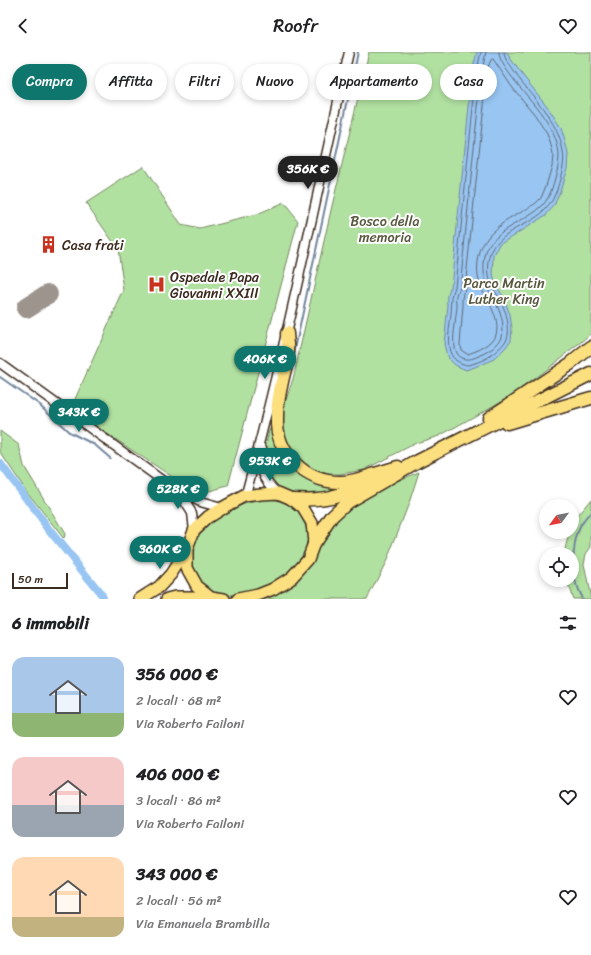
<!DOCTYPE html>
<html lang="it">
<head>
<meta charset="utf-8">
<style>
	:root { --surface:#fff; --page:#f2f2f2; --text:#202124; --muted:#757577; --accent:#0f766e }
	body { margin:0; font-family:Sriracha,sans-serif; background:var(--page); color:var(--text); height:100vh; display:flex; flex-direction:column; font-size:15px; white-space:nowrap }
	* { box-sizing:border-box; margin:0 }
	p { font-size:13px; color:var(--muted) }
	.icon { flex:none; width:22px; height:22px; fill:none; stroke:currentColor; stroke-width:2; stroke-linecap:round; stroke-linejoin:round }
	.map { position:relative; height:547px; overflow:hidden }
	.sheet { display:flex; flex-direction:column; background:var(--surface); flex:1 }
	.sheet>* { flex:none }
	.banner { position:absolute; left:12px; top:12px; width:567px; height:36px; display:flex; gap:8px }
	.needle { width:26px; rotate:238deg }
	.controls { position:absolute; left:539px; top:447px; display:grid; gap:8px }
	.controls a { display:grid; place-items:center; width:40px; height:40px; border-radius:50%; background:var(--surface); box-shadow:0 2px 6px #0003; font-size:20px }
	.scale { position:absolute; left:12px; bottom:10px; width:56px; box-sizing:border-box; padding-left:4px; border:2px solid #3b2a1e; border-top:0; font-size:11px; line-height:14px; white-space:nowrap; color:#3b2a1e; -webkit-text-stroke:3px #fff; paint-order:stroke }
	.price { position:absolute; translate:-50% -34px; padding:0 9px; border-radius:14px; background:var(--accent); color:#fff; font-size:13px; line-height:26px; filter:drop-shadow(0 1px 2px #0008) }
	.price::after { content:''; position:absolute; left:50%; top:24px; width:12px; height:9px; margin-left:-6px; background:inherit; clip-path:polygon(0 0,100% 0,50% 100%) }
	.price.current { background:#222; color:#fff }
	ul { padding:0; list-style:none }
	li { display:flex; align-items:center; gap:12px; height:100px; padding:0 12px }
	li span { display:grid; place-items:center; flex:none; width:112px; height:80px; border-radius:12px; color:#555 }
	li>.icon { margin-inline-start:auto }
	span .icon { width:48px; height:48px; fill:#fffc; stroke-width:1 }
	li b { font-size:17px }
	h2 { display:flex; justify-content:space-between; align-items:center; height:48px; padding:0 12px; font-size:17px }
	.tag { padding:0 14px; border-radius:18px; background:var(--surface); box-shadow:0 2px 6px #0003; font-size:14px; line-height:36px }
	.tag.current { background:var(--accent); color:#fff }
	header { display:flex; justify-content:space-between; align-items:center; height:52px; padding:0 12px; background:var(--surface); font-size:18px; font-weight:600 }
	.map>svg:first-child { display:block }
	.green { fill:#b1e1a1; stroke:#768660 }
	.water { fill:#98c5f2; stroke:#73879d }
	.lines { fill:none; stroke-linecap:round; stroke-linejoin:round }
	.shore { stroke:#606873; stroke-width:1 }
	.stream { stroke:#73879d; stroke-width:2 }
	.canal { stroke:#98c5f2; stroke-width:8 }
	.taxiway { stroke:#9d948e; stroke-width:20 }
	.minor-casing { stroke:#3b2a1e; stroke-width:11 }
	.major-casing { stroke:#3b2a1e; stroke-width:14 }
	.highway-casing { stroke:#3b2a1e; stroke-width:15 }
	.minor { stroke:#fff; stroke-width:8 }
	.major { stroke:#fce080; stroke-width:11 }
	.highway { stroke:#fce080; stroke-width:12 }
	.labels { text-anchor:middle; stroke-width:4; stroke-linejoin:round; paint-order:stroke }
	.park-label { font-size:14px; fill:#58583f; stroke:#fff }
	.poi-label { font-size:14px; fill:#3b2a1e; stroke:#fff; text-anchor:start }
</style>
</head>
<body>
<header><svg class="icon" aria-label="back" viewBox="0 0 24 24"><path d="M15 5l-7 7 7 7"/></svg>Roofr<svg class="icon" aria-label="heart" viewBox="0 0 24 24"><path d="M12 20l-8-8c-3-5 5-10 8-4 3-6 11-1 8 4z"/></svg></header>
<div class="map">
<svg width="591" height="547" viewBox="0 0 591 547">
	<rect width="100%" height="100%" fill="#fff"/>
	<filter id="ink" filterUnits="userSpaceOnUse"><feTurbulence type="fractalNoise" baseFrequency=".025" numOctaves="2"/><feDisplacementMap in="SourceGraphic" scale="8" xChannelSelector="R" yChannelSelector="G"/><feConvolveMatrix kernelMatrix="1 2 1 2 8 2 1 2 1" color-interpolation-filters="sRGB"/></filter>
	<g filter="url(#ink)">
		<!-- green -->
		<g class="green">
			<path d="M369,0H591V282L582,290L514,342L459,373L439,384L416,391L364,418L340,422H329L315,419L303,411L291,398L284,388L282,360L293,327L331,158Z"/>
			<path d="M143,114L181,173L200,177L256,163L284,151L298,169L228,434L198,442L70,357L75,347L124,238L118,197L86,151Z"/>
			<path d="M272,373L281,400L345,436L323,443L301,442L288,440L275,435L264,419L263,405L269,379Z"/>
			<path d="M0,379L19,393L24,414L65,482L64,487L27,440L0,400Z"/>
			<path d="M419,420L409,451L387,508L367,547H262L273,543L290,533L308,517L315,504L322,485L339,462L365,442Z"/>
			<path d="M268,447C281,448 294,453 301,465C304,470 308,479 308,485C307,505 284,526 267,534C258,539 247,541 238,543C198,547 176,504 205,476C216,466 230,457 244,452C252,450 260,449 268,447Z"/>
			<path d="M591,447V495L586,502L584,512L591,547H573L569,536L567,528H572V502H565C565,494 567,487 571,480H572L576,465Z"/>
		</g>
		<!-- water -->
		<path class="water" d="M477,0H507L510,6L524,25L547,54L561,76L565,89L568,102L567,116L560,139L554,154L546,163L500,192L494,204L493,222L494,227L495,231L504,246L510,263L512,276L511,288L506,295L494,307L475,315L466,318L455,313L449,307L447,304L444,292L448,253C447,247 448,241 451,235L469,54L474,12Z"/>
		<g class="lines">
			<!-- shore -->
			<g class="shore">
				<path d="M481,0L478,13L473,55L455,235C451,245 452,252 451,262C450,277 442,304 461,311C467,314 469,313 475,311C484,308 492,304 498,297C501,295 504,292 506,288C512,277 505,258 500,247C497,242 493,237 491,231C487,221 488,209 492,199C501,178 528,174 544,159C553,151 557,138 560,127C562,118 565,109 563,100C558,68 533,46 515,21C511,14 504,8 504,0"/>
				<path d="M486,0L483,14L478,55L460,236C459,239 457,241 457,244C456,248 457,250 457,253C457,265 450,292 456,301C460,308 468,308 474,306C481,303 488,301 493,296C496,293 501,289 502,284C505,273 500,259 495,249C493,244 489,239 487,234C483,224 483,211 486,201C494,176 522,172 540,156C549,148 552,137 555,126C557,119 559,111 559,103C557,72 526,45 509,21C505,15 499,8 499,0"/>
				<path d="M493,7L512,35L535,63L547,82L551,93L553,103L552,114L546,134L541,146L536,151C521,162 494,172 485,189C477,202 475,221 481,236C483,242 487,247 490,252C494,261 499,272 496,282C494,292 476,300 467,302L461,298L460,292L463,254V247L465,236L488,15L491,8Z"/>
			</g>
			<!-- stream -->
			<g class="stream">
				<path d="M290,321L358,0"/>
				<path d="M0,325L40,353L69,380L95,393L110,406"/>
				<path d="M582,547C580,542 577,537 576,532C571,514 573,489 581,473C584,468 588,464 591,460"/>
			</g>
			<!-- canal -->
			<path class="canal" d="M0,411L50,479L102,543"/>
			<!-- taxiway -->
			<path class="taxiway" d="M26,256L48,242"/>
			<defs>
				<g id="minor">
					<path d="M0,311L170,434L185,441L200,450L222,456"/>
					<path d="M262,396C261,419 260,424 278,441"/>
					<path d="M173,438L185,450L192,461L194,478"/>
					<path d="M244,444L247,438C286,293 316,146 349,0"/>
				</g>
				<g id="major">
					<path d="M140,547L159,535L171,522L187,497"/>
					<path d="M167,547L175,545H211"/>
					<path d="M224,547L211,545L197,534L187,516V497L194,478L208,465L222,456L244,444L261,442L278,441L292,447L303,456L312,471L314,491L308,507L292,525L273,537L258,543L238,547"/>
				</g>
				<g id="highway">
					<path d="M287,281C287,287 289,293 288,299C288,305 286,311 285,317C281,333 277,349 277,365C275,402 306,431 342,430C351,430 360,427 369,424C378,421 388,418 398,415"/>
					<path d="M489,366L570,312L591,295"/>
					<path d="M507,371L591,346"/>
					<path d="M292,447C307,448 324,448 338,443C348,440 358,435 367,432"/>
					<path d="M314,491L332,464L347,450L418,409L591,322"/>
				</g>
			</defs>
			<!-- minor casing -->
			<use href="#minor" class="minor-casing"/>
			<!-- major casing -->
			<use href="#major" class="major-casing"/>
			<!-- highway casing -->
			<use href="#highway" class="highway-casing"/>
			<!-- minor -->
			<use href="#minor" class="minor"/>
			<!-- major -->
			<use href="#major" class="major"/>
			<!-- highway -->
			<use href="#highway" class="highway"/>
		</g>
	</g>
	<!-- icons -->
	<defs>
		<symbol id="building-bare" viewBox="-9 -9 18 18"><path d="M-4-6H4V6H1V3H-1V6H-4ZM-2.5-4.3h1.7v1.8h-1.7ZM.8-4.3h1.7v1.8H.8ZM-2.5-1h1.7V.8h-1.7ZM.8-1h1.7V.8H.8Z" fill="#c8321e" stroke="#fff" stroke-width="2.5" paint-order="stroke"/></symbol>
		<symbol id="hospital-bare" viewBox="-9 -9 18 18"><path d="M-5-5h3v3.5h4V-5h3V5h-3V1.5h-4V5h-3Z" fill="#c8321e" stroke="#fff" stroke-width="2.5" paint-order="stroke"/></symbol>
	</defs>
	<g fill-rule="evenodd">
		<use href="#building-bare" x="36" y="180" width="25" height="25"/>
		<use href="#hospital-bare" x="144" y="220" width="25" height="25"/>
	</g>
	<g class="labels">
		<!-- park labels -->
		<g class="park-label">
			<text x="385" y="174">Bosco della<tspan x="385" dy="16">memoria</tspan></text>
			<text x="504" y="236">Parco Martin<tspan x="504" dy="16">Luther King</tspan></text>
		</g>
		<!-- poi labels -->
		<g class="poi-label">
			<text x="62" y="198">Casa frati</text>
			<text x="170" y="230">Ospedale Papa<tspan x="170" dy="16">Giovanni XXIII</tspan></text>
		</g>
	</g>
</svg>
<div class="controls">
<a><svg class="needle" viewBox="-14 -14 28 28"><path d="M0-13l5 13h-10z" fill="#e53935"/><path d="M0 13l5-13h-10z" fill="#757577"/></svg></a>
<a><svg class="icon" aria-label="locate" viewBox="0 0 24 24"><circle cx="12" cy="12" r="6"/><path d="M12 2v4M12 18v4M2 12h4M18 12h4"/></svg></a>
</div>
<div class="scale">50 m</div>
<b class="price current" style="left:308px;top:138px">356K €</b>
<b class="price" style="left:265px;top:328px">406K €</b>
<b class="price" style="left:79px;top:381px">343K €</b>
<b class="price" style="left:270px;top:430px">953K €</b>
<b class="price" style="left:178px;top:458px">528K €</b>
<b class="price" style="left:160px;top:518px">360K €</b>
<div class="banner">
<a class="tag current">Compra</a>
<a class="tag">Affitta</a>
<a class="tag">Filtri</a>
<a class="tag">Nuovo</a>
<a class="tag">Appartamento</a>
<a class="tag">Casa</a>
</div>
</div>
<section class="sheet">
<h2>6 immobili<svg class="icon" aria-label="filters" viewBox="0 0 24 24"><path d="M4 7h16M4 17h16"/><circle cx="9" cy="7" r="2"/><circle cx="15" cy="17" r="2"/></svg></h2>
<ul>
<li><span style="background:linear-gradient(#a9c7e8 70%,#8fb573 0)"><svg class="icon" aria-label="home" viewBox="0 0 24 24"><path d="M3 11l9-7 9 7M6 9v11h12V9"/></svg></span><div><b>356 000 €</b><p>2 locali · 68 m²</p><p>Via Roberto Failoni</p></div><svg class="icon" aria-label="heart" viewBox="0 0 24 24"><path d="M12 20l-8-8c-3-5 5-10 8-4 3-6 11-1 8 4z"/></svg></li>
<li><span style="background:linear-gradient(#f6c9c9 60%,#9aa5b1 0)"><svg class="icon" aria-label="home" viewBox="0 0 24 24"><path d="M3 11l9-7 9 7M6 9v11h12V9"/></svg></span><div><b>406 000 €</b><p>3 locali · 86 m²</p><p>Via Roberto Failoni</p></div><svg class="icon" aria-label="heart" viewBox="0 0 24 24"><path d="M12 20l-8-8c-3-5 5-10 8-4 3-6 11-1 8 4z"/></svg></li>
<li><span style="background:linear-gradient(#ffd9b3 75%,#c2b280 0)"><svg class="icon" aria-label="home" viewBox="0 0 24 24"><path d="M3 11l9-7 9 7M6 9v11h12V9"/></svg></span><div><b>343 000 €</b><p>2 locali · 56 m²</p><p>Via Emanuela Brambilla</p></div><svg class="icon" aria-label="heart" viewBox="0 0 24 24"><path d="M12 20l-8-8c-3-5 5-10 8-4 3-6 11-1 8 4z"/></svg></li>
</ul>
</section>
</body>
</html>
